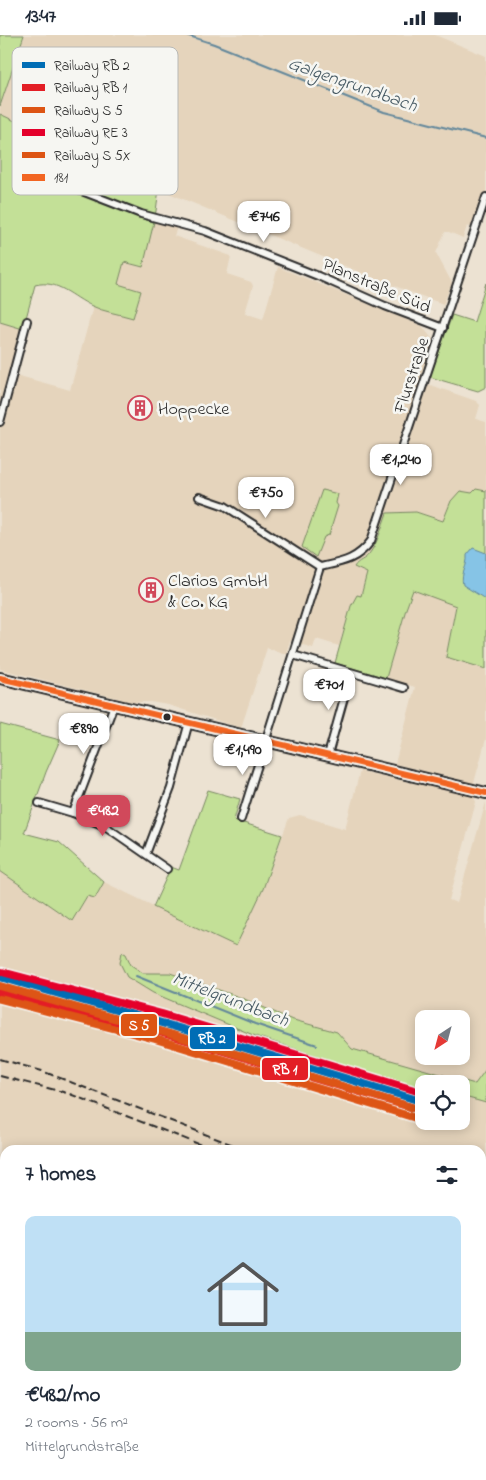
<!DOCTYPE html>
<html lang="en">
<head>
<meta charset="utf-8">
<style>
	:root { --surface:#fff; --page:#f2f2f3; --text:#1f2937; --muted:#747a83; --line:#e0e1e3; --accent:#d1495b }
	body { margin:0; font-family:"Indie Flower",sans-serif; background:var(--page); color:var(--text); height:100vh; display:flex; flex-direction:column; font-size:19px; white-space:nowrap }
	* { box-sizing:border-box; margin:0 }
	p { font-size:16px; color:var(--muted) }
	.icon { flex:none; width:28px; height:28px; fill:none; stroke:currentColor; stroke-width:2; stroke-linecap:round; stroke-linejoin:round }
	.map { position:relative; flex:1; overflow:hidden }
	.panel { position:absolute; left:0px; top:1110px; width:486px; height:335px; display:flex; flex-direction:column; background:var(--surface); border-radius:15px 15px 0 0; box-shadow:0 2px 12px #0003 }
	.panel>* { flex:none }
	.needle { width:32px; rotate:216deg }
	.fabs { position:absolute; left:415px; top:975px; display:grid; gap:10px }
	.fabs a { display:grid; place-items:center; width:55px; height:55px; border-radius:10px; background:var(--surface); box-shadow:0 2px 12px #0003; font-size:25px }
	.price { position:absolute; translate:-50% -42px; padding:0 11px; border-radius:10px; background:#fff; color:#222; font-size:16px; line-height:32px; filter:drop-shadow(0 1px 2px #0008) }
	.price::after { content:''; position:absolute; left:50%; top:30px; width:15px; height:11px; margin-left:-8px; background:inherit; clip-path:polygon(0 0,100% 0,50% 100%) }
	.price.selected { background:var(--accent); color:#fff }
	ul { padding:0; list-style:none }
	li { display:grid; align-content:center; gap:10px; height:265px; padding:0 25px }
	li+li { border-top:1px solid var(--line) }
	li span { display:grid; place-items:center; height:155px; border-radius:10px; color:#555 }
	li>.icon { margin-inline-start:auto }
	span .icon { width:90px; height:90px; fill:#fffc; stroke-width:1 }
	li b { font-size:21px }
	h2 { display:flex; justify-content:space-between; align-items:center; height:60px; padding:0 25px; font-size:21px }
	.status { display:flex; justify-content:space-between; align-items:center; height:35px; padding:0 25px; background:var(--surface); direction:ltr }
	.status svg { height:14px; fill:currentColor }
	.map>svg:first-child { display:block }
	.built { fill:#e5d4bc; fill-rule:evenodd }
	.green { fill:#c3e097; stroke:#778661 }
	.water { fill:#86c4e6; stroke:#62879b }
	.lines { fill:none; stroke-linecap:round; stroke-linejoin:round }
	.stream { stroke:#62879b; stroke-width:2 }
	.street-casing { stroke:#2b2b2b; stroke-width:10 }
	.primary-casing { stroke:#2b2b2b; stroke-width:14 }
	.street { stroke:#f6f6f2; stroke-width:6 }
	.primary { stroke:#f6f6f2; stroke-width:10 }
	.rail { stroke:#2b2b2b; stroke-width:2; stroke-dasharray:8 4; stroke-linecap:butt }
	.bus-1-casing { stroke:#f6f6f2; stroke-width:10 }
	.bus-1 { stroke:#f26522; stroke-width:6 }
	.rail-1-casing { stroke:#f6f6f2; stroke-width:11 }
	.rail-2-casing { stroke:#f6f6f2; stroke-width:11 }
	.rail-3-casing { stroke:#f6f6f2; stroke-width:11 }
	.rail-4-casing { stroke:#f6f6f2; stroke-width:11 }
	.rail-5-casing { stroke:#f6f6f2; stroke-width:11 }
	.rail-1 { stroke:#006db5; stroke-width:8 }
	.rail-2 { stroke:#e31e25; stroke-width:8 }
	.rail-3 { stroke:#dd5413; stroke-width:8 }
	.rail-4 { stroke:#e4002b; stroke-width:8 }
	.rail-5 { stroke:#dd5413; stroke-width:8 }
	.bus-dot { fill:#2b2b2b; stroke:#f6f6f2; stroke-width:2 }
	.labels { text-anchor:middle; stroke-width:5; stroke-linejoin:round; paint-order:stroke }
	.street-label { font-size:18px; fill:#2b2b2b; stroke:#f6f6f2 }
	.poi-label { font-size:18px; fill:#2b2b2b; stroke:#f6f6f2; text-anchor:start }
	.water-label { font-size:19px; font-style:italic; fill:#465963; stroke:#f6f6f2 }
	.key { fill:#f6f6f2; stroke:#b9b9b6; stroke-width:1 }
	.key-label { font-size:14px; fill:#2b2b2b }
	.line-badge { stroke:#f6f6f2; stroke-width:2 }
	.badge-label { font-size:14px; text-anchor:middle; font-weight:bold; fill:#fff }
</style>
</head>
<body>
<div class="status"><b>13:47</b><svg viewBox="0 0 49 12"><path d="M0 12V9h3v3zM5 12V6h3v6zM10 12V3h3v9zM15 12V0h3v12zM26 1h20v11H26zM47 4h2v5h-2z"/></svg></div>
<div class="map">
<svg width="486" height="1445" viewBox="0 0 486 1445">
	<rect width="100%" height="100%" fill="#ece2d2"/>
	<filter id="ink" filterUnits="userSpaceOnUse"><feTurbulence type="fractalNoise" baseFrequency=".02" numOctaves="2"/><feDisplacementMap in="SourceGraphic" scale="10" xChannelSelector="R" yChannelSelector="G"/><feConvolveMatrix kernelMatrix="1 2 1 2 8 2 1 2 1" color-interpolation-filters="sRGB"/></filter>
	<g filter="url(#ink)">
		<!-- built -->
		<g class="built">
			<path d="M24,0H435L486,21V170L478,194L467,191L463,203L449,197H445L436,218L452,248L440,277L443,269L381,246L159,154L0,79V71Z"/>
			<path d="M155,183L177,192L174,201L231,221L227,239L251,247L253,251L245,278L263,284L278,232L422,291L433,305L419,346L476,366L480,370L476,384L486,387V456L476,454L472,458L451,466L443,486L416,477L387,478L375,509L369,521L356,528L354,531L367,538L361,561L351,571L339,611L316,604L313,613L290,606L286,619L267,613L241,693L168,670L150,667H133L0,634V287L23,294L12,339L70,355L93,272L133,283L141,256L118,249L124,227L142,232Z"/>
			<path d="M413,555L456,570L446,621L486,634V704L474,748L395,729L415,652L386,643L406,574Z"/>
			<path d="M360,736L474,762L476,767L449,865L457,868L486,767V1034L475,1049L437,1041L352,1014L337,997L290,984L241,963L170,938H143L131,930L126,919L122,917L120,928L153,958L258,1002L317,1020L424,1049V1086H461V1061L486,1068V1445H221L225,1440H481V1115H5V1197L0,1191V836L72,886L87,861L95,863L104,847L236,911L263,854L289,783L300,780L345,794ZM424,984H461V1021H424Z"/>
			<path d="M16,1440H80V1445H14Z"/>
		</g>
		<!-- green -->
		<g class="green">
			<path d="M0,0H24L0,71Z"/>
			<path d="M0,79L159,154L155,183L143,232L124,227L118,249L141,256L133,283C120,279 104,277 92,271C72,262 58,244 35,250L23,294L0,287Z"/>
			<path d="M486,248V352L478,356L430,342L452,280L474,287Z"/>
			<path d="M476,454L486,456V634L446,622L456,571L413,555L406,574L386,643L335,628L351,571L357,560L361,561L367,538L354,532C358,525 365,525 369,519C378,508 382,491 387,478L416,477L443,486L451,466L460,456L472,458Z"/>
			<path d="M322,455L338,459L336,468L338,471L329,500L324,502L316,522L302,512Z"/>
			<path d="M0,689L60,705L46,737L24,798L59,807L104,847L95,863L87,861L72,886L0,836Z"/>
			<path d="M208,755L240,764L234,785L282,800L263,854L236,911L153,872L171,832L179,835Z"/>
			<path d="M122,917L126,919L131,930L143,938H170L242,963L290,984L337,997L352,1014L475,1049L486,1034V1068L461,1061V1049H423L415,1052L258,1002L153,958L127,942L120,928Z"/>
			<path d="M5,1231V1440H16L14,1445H0V1232Z"/>
		</g>
		<!-- water -->
		<path class="water" d="M473,513L486,518L485,564L463,550C460,537 468,533 467,520Z"/>
		<g class="lines">
			<!-- stream -->
			<g class="stream">
				<path d="M186,0L214,9L384,77L486,103"/>
				<path d="M136,941L255,989L317,1010"/>
			</g>
			<defs>
				<g id="street">
					<path d="M74,153L141,179L205,196L318,241L385,271L443,293"/>
					<path d="M0,387L27,286"/>
					<path d="M199,462L225,471L320,532"/>
					<path d="M293,620L404,653"/>
					<path d="M328,720L351,638"/>
					<path d="M39,768L73,778L105,791L167,834"/>
					<path d="M73,778L114,670"/>
					<path d="M241,784L320,532C342,527 357,525 371,506L486,162"/>
					<path d="M146,819L171,753L189,687"/>
					<path d="M71,1445L72,1440"/>
				</g>
				<path id="primary" d="M0,643L486,758"/>
			</defs>
			<!-- street casing -->
			<use href="#street" class="street-casing"/>
			<!-- primary casing -->
			<use href="#primary" class="primary-casing"/>
			<!-- street -->
			<use href="#street" class="street"/>
			<!-- primary -->
			<use href="#primary" class="primary"/>
			<!-- rail -->
			<g class="rail">
				<path d="M0,1024L42,1036L246,1115"/>
				<path d="M0,1041L67,1058L214,1115"/>
				<path d="M481,1206L486,1208"/>
			</g>
			<defs>
				<path id="bus-1" d="M0,643L486,758"/>
			</defs>
			<!-- bus-1 casing -->
			<use href="#bus-1" class="bus-1-casing"/>
			<!-- bus-1 -->
			<use href="#bus-1" class="bus-1"/>
			<defs>
				<path id="rail-1" d="M0,942L172,991L424,1067"/>
				<path id="rail-2" d="M0,958L156,996L424,1076"/>
				<path id="rail-3" d="M0,951L170,999L421,1075"/>
				<path id="rail-4" d="M2,937L162,979L424,1058"/>
				<path id="rail-5" d="M0,964L155,1004L419,1084"/>
			</defs>
			<!-- rail-1 casing -->
			<use href="#rail-1" class="rail-1-casing"/>
			<!-- rail-2 casing -->
			<use href="#rail-2" class="rail-2-casing"/>
			<!-- rail-3 casing -->
			<use href="#rail-3" class="rail-3-casing"/>
			<!-- rail-4 casing -->
			<use href="#rail-4" class="rail-4-casing"/>
			<!-- rail-5 casing -->
			<use href="#rail-5" class="rail-5-casing"/>
			<!-- rail-1 -->
			<use href="#rail-1" class="rail-1"/>
			<!-- rail-2 -->
			<use href="#rail-2" class="rail-2"/>
			<!-- rail-3 -->
			<use href="#rail-3" class="rail-3"/>
			<!-- rail-4 -->
			<use href="#rail-4" class="rail-4"/>
			<!-- rail-5 -->
			<use href="#rail-5" class="rail-5"/>
		</g>
	</g>
	<!-- icons -->
	<defs>
		<symbol id="building-ring" viewBox="-11 -11 22 22"><circle r="9.5" fill="#f6f6f2" stroke="#d1495b" stroke-width="1.5"/><path d="M-4-6H4V6H1V3H-1V6H-4ZM-2.5-4.3h1.7v1.8h-1.7ZM.8-4.3h1.7v1.8H.8ZM-2.5-1h1.7V.8h-1.7ZM.8-1h1.7V.8H.8Z" fill="#d1495b"/></symbol>
	</defs>
	<g fill-rule="evenodd">
		<use href="#building-ring" x="126" y="359" width="28" height="28"/>
		<use href="#building-ring" x="137" y="541" width="28" height="28"/>
	</g>
	<!-- markers -->
	<circle class="bus-dot" cx="167" cy="682" r="4.5"/>
	<g class="labels">
		<!-- street labels -->
		<g class="street-label">
			<text transform="translate(377 250) rotate(23)" y="6">Planstraße Süd</text>
			<text transform="translate(411 340) rotate(-72)" y="6">Flurstraße</text>
		</g>
		<!-- poi labels -->
		<g class="poi-label">
			<text x="158" y="379">Hoppecke</text>
			<text x="168" y="551">Clarios GmbH<tspan x="168" dy="21">&amp; Co. KG</tspan></text>
		</g>
		<!-- water labels -->
		<g class="water-label">
			<text transform="translate(353 48) rotate(19)" y="7">Galgengrundbach</text>
			<text transform="translate(231 963) rotate(21)" y="7">Mittelgrundbach</text>
		</g>
	</g>
	<!-- legend -->
	<rect x="12" y="12" width="166" height="148" rx="8" class="key"/>
	<rect x="22" y="27" width="23" height="6" fill="#006db5"/>
	<rect x="22" y="49" width="23" height="7" fill="#e31e25"/>
	<rect x="22" y="72" width="23" height="6" fill="#dd5413"/>
	<rect x="22" y="94" width="23" height="7" fill="#e4002b"/>
	<rect x="22" y="117" width="23" height="6" fill="#dd5413"/>
	<rect x="22" y="139" width="23" height="7" fill="#f26522"/>
	<g class="key-label">
		<text x="54" y="35">Railway RB 2</text>
		<text x="54" y="57">Railway RB 1</text>
		<text x="54" y="80">Railway S 5</text>
		<text x="54" y="102">Railway RE 3</text>
		<text x="54" y="125">Railway S 5X</text>
		<text x="54" y="147">181</text>
	</g>
	<g class="line-badge">
		<rect x="120" y="978" width="38" height="24" rx="5" fill="#dd5413"/>
		<rect x="189" y="991" width="47" height="24" rx="5" fill="#006db5"/>
		<rect x="261" y="1022" width="48" height="24" rx="5" fill="#e31e25"/>
	</g>
	<g class="badge-label">
		<text x="139" y="995">S 5</text>
		<text x="212" y="1008">RB 2</text>
		<text x="285" y="1039">RB 1</text>
	</g>
</svg>
<div class="fabs">
<a><svg class="needle" viewBox="-14 -14 28 28"><path d="M0-13l5 13h-10z" fill="#e53935"/><path d="M0 13l5-13h-10z" fill="#747a83"/></svg></a>
<a><svg class="icon" aria-label="locate" viewBox="0 0 24 24"><circle cx="12" cy="12" r="6"/><path d="M12 2v4M12 18v4M2 12h4M18 12h4"/></svg></a>
</div>
<b class="price" style="left:264px;top:208px">€746</b>
<b class="price" style="left:401px;top:451px">€1,240</b>
<b class="price" style="left:266px;top:484px">€750</b>
<b class="price" style="left:329px;top:676px">€701</b>
<b class="price" style="left:84px;top:720px">€890</b>
<b class="price" style="left:243px;top:741px">€1,490</b>
<b class="price selected" style="left:103px;top:802px">€482</b>
<section class="panel">
<h2>7 homes<svg class="icon" aria-label="filters" viewBox="0 0 24 24"><path d="M4 7h16M4 17h16"/><circle cx="9" cy="7" r="2"/><circle cx="15" cy="17" r="2"/></svg></h2>
<ul>
<li><span style="background:linear-gradient(#bfe0f5 75%,#7fa58c 0)"><svg class="icon" aria-label="home" viewBox="0 0 24 24"><path d="M3 11l9-7 9 7M6 9v11h12V9"/></svg></span><div><b>€482/mo</b><p>2 rooms · 56 m²</p><p>Mittelgrundstraße</p></div></li>
</ul>
</section>
</div>
</body>
</html>
